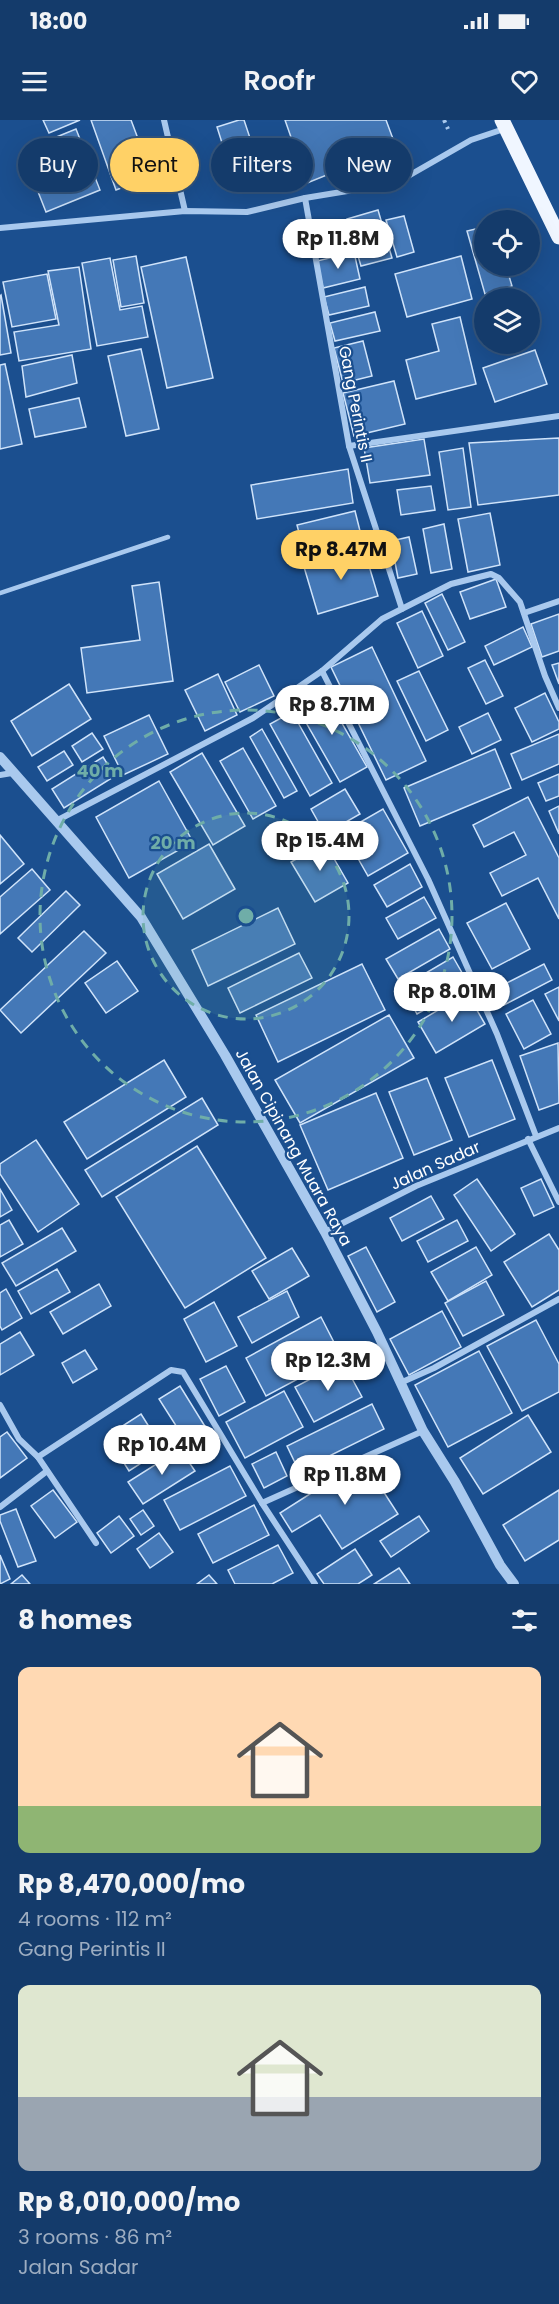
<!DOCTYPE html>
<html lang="en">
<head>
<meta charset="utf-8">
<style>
	:root { --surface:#143b6b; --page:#214673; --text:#f1f3f6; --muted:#9dadc1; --line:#33557e; --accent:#ffd166 }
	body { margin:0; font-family:Poppins,sans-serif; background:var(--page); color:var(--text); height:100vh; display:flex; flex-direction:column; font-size:22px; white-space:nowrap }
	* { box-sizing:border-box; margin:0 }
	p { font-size:20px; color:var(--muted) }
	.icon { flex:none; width:33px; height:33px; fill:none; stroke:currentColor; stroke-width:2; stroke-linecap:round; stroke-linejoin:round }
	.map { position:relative; height:1464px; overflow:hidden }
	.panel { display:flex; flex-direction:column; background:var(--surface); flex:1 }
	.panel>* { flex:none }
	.guide { position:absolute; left:18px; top:18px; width:524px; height:54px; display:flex; gap:12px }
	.fabs { position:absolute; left:474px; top:90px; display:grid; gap:12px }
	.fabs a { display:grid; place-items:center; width:66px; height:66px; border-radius:50%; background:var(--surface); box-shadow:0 6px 24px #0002,0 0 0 2px var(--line); font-size:30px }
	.price { position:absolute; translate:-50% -51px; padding:0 14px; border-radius:21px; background:#fff; color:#222; font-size:20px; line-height:39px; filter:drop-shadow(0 2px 3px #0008) }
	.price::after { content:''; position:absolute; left:50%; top:36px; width:18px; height:14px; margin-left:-9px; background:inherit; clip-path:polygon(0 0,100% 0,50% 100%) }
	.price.selected { background:var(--accent); color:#111 }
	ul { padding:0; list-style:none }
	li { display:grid; align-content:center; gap:12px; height:318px; padding:0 18px }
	li span { display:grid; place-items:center; height:186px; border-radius:12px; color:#555 }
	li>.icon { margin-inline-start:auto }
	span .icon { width:108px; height:108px; fill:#fffc; stroke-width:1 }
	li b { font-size:26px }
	h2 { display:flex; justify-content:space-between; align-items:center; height:72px; padding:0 18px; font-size:26px }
	.tag { padding:0 21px; border-radius:27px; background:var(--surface); box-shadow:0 6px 24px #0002,0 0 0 2px var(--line); font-size:21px; line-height:54px }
	.tag.selected { background:var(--accent); color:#111 }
	.status { display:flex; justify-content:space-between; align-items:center; height:42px; padding:0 30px; background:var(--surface); direction:ltr }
	.status svg { height:16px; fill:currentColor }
	header { display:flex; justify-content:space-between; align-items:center; height:78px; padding:0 18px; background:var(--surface); font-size:27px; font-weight:600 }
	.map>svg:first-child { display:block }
	.building { fill:#4478b7; stroke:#cfe3fa; stroke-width:1.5 }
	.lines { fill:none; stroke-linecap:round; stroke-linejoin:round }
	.path { stroke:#a9c9ee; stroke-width:4; stroke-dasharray:3 4.5; stroke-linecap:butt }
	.service { stroke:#a9c9ee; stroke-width:4.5 }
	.minor { stroke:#a9c9ee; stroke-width:6 }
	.tertiary { stroke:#a9c9ee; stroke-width:10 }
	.primary { stroke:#f0f6ff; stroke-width:15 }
	.ring { fill:none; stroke:#6fada8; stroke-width:3; stroke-dasharray:10 8 }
	.labels { text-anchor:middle; stroke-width:4.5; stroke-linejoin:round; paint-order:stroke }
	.street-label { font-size:16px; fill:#fff; stroke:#1b4f8f }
	.centre { fill:#6fada8; stroke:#1b4f8f; stroke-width:3 }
	.ring-label { font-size:18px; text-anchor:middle; font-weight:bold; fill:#6fada8; stroke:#1b4f8f; stroke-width:4.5; stroke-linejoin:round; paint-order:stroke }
</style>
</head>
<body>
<div class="status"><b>18:00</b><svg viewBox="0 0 49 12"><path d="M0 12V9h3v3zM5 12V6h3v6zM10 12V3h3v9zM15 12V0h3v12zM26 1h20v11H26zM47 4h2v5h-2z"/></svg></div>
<header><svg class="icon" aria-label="menu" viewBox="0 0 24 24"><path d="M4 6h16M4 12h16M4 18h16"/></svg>Roofr<svg class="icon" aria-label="heart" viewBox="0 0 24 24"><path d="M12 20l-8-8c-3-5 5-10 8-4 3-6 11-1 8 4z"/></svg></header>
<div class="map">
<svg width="559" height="1464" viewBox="0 0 559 1464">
	<rect width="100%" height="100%" fill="#1b4f8f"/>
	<!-- building -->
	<g class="building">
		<path d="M43,0H80L49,13Z"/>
		<path d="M91,0H131L152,56L116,70Z"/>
		<path d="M239,0H244L257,39L230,48L217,7Z"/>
		<path d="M285,0H386L396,27L307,63Z"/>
		<path d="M76,9L100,70L46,92L22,31Z"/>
		<path d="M378,90L392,138L361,146L347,99Z"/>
		<path d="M404,96L414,132L397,137L386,100Z"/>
		<path d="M484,107V146H506L512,166L485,174L467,111Z"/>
		<path d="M354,132L360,159L323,168L317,141Z"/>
		<path d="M136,136L144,183L121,187L113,140Z"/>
		<path d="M461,136L472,179L407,197L395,154Z"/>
		<path d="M186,137L213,258L167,268L141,147Z"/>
		<path d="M110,138L120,190L142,186L148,217L97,226L82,143Z"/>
		<path d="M79,147L91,229L19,241L14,212L59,205L48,151Z"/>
		<path d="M47,154L56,199L12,207L3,162Z"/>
		<path d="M365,167L369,186L329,195L324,177Z"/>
		<path d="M1,175L11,233L0,235V176Z"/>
		<path d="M375,192L380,211L335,221L330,203Z"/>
		<path d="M460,197L476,264L416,279L406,240L439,231L432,204Z"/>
		<path d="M363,221L372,256L343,263L334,228Z"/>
		<path d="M141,229L159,309L126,316L108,236Z"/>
		<path d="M535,230L547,264L495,282L483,248Z"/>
		<path d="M72,235L77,263L26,277L22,246Z"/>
		<path d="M5,244L22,324L0,329V245Z"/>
		<path d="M394,261L405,304L354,316L343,273Z"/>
		<path d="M79,278L86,307L35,317L29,289Z"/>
		<path d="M559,318V375L478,385L469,323Z"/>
		<path d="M424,319L430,355L370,363L364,328Z"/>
		<path d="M463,328L471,387L448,390L439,332Z"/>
		<path d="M348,349L353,383L257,399L251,365Z"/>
		<path d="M431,366L435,390L401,395L397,370Z"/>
		<path d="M355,391L363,423L305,436L297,405Z"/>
		<path d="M490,393L500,445L468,452L458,399Z"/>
		<path d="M444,404L452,449L431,453L423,409Z"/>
		<path d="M409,417L417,454L398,458L391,421Z"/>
		<path d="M364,429L378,476L318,494L304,447Z"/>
		<path d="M496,459L506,487L470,499L460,472Z"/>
		<path d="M159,462L173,561L87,573L81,528L140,520L132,466Z"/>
		<path d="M442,474L465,522L448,530L425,483Z"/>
		<path d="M422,491L443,536L418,548L397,503Z"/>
		<path d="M559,494V531L542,537L531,504Z"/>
		<path d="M523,507L532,527L494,545L485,526Z"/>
		<path d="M372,527L426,641L386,660L331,547Z"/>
		<path d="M485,540L503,576L486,584L468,548Z"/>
		<path d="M559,543V564L552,545Z"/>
		<path d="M259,545L274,576L240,592L225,562Z"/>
		<path d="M419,551L448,610L426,621L397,561Z"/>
		<path d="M218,554L237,595L205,611L185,570Z"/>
		<path d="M69,564L91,599L32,636L11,601Z"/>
		<path d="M323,570L367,647L340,662L296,585Z"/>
		<path d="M545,573L559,602V609L532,622L515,588Z"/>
		<path d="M292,592L332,663L310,676L270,604Z"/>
		<path d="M488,593L501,620L472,634L459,607Z"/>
		<path d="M149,595L168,634L123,655L104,616Z"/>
		<path d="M262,609L297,671L284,678L250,617Z"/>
		<path d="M92,613L103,629L82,642L72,626Z"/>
		<path d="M559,614V644L522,660L511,634Z"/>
		<path d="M243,628L276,686L253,699L220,641Z"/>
		<path d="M495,629L511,668L420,706L404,668Z"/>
		<path d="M64,631L73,645L47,661L38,647Z"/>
		<path d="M202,633L245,706L213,725L170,652Z"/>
		<path d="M103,637L115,656L64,688L52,669Z"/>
		<path d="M559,654V676L546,681L538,663Z"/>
		<path d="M159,661L193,722L129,758L96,697Z"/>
		<path d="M345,669L360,694L325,714L311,689Z"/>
		<path d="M528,677L559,738V799L538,758L502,776L490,753L526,735L514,712L484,727L473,705Z"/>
		<path d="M559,686V714L549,691Z"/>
		<path d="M383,689L408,733L368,756L343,712Z"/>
		<path d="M0,715L24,744L0,764Z"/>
		<path d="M325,723L348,763L315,782L291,742Z"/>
		<path d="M209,724L235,769L183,799L157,754Z"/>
		<path d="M410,744L422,767L387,787L374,765Z"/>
		<path d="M32,749L50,770L0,814V777Z"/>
		<path d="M66,771L80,785L32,832L18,818Z"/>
		<path d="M424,777L436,798L398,819L386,798Z"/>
		<path d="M506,783L530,829L492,849L467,803Z"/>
		<path d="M278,788L295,824L208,866L192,830Z"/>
		<path d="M439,809L450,829L398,859L386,839Z"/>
		<path d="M84,811L106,833L21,913L0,890Z"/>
		<path d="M299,833L312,858L240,893L228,868Z"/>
		<path d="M453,837L469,865L417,894L402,867Z"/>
		<path d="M117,841L138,871L106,893L85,863Z"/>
		<path d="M362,844L385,890L278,942L256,895Z"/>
		<path d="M544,844L552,860L504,885L495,869Z"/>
		<path d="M559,867V901L545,874Z"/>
		<path d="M467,873L485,904L436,933L418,902Z"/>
		<path d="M533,880L551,914L524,929L506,894Z"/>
		<path d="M389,895L414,938L300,1003L275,960Z"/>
		<path d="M558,923L559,983L539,990L520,936Z"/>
		<path d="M164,940L186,977L87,1039L64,1002Z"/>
		<path d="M492,940L515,999L469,1017L445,958Z"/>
		<path d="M427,958L452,1020L414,1035L389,972Z"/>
		<path d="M376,973L403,1038L328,1070L300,1005Z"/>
		<path d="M202,978L218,1005L102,1077L85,1050Z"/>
		<path d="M36,1020L79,1084L38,1112L0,1054V1044Z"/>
		<path d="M197,1026L266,1138L185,1188L116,1077Z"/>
		<path d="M477,1059L515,1114L491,1131L454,1075Z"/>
		<path d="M541,1059L554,1087L534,1096L521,1068Z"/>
		<path d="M0,1069L12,1090L0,1097Z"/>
		<path d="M431,1076L444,1099L402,1121L390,1098Z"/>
		<path d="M9,1100L23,1124L0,1137V1105Z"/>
		<path d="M457,1100L468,1121L428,1142L417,1121Z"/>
		<path d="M62,1108L76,1131L16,1166L2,1143Z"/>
		<path d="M549,1114L559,1130V1170L532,1187L504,1142Z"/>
		<path d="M366,1127L395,1182L377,1192L348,1136Z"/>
		<path d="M476,1127L492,1155L448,1181L431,1152Z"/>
		<path d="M292,1128L309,1156L269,1179L252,1151Z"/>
		<path d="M57,1149L70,1172L31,1194L18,1171Z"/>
		<path d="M486,1161L504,1195L463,1216L445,1183Z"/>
		<path d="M99,1164L111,1186L63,1214L50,1192Z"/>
		<path d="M6,1169L22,1198L2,1210L0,1206V1173Z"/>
		<path d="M287,1171L299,1197L252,1223L238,1197Z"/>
		<path d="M214,1182L237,1226L206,1242L184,1199Z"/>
		<path d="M442,1191L461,1227L409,1255L390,1219Z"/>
		<path d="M321,1197L341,1236L266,1276L246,1238Z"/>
		<path d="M536,1200L559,1244V1272L522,1291L487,1226Z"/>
		<path d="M20,1212L34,1235L0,1255V1224Z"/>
		<path d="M85,1230L97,1249L73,1263L62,1243Z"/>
		<path d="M479,1231L512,1293L448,1327L415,1265Z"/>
		<path d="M343,1242L362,1277L314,1302L295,1267Z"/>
		<path d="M226,1246L245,1282L219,1296L200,1259Z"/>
		<path d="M180,1266L219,1329L199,1342L159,1279Z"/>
		<path d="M284,1271L303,1307L245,1338L226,1302Z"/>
		<path d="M372,1284L384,1309L299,1351L287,1326Z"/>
		<path d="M141,1294L163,1329L129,1351L107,1316Z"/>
		<path d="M528,1295L551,1332L483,1374L460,1338Z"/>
		<path d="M7,1312L27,1338L0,1358V1317Z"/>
		<path d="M180,1329L195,1351L143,1384L128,1362Z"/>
		<path d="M276,1332L287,1356L264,1368L252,1344Z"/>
		<path d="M363,1340L398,1394L342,1429L320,1395L292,1412L280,1393Z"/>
		<path d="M230,1346L246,1376L180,1410L164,1380Z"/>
		<path d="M53,1370L77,1402L55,1418L31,1386Z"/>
		<path d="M559,1370V1420L525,1441L503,1405Z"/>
		<path d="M254,1385L269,1415L213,1443L198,1414Z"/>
		<path d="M16,1389L36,1441L18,1447L0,1401V1395Z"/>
		<path d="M143,1390L154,1406L141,1415L130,1399Z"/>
		<path d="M119,1396L134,1416L111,1433L97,1413Z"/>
		<path d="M419,1396L429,1411L391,1437L380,1421Z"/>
		<path d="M159,1413L173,1432L150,1448L137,1429Z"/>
		<path d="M278,1425L293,1453L272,1464H235L228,1450Z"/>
		<path d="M355,1429L372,1455L358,1464H324L317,1454Z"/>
		<path d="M0,1435L10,1459L0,1464Z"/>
		<path d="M399,1448L410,1464H374Z"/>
		<path d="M22,1455L30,1464H11Z"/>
		<path d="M209,1455L217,1464H197Z"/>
	</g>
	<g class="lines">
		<!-- path -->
		<path class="path" d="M444,0L448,9"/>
		<!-- service -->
		<path class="service" d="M0,473L168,417"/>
		<!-- minor -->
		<g class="minor">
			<path d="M164,0L185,91"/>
			<path d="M305,78L349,326L402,489"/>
			<path d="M0,108L185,91L247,92L305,78L396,63L471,20L504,9"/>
			<path d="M349,326L559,296"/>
			<path d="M524,493L559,481"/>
			<path d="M322,551L428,759L497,914L536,1016"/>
			<path d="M0,655L12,653"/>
			<path d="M56,701L253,598L322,551L382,499L451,464L491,454L499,458L520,482L545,556L559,588"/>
			<path d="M528,1019L559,1082"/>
			<path d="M325,1112L416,1066L559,1008"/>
			<path d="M400,1263L434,1248L559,1179"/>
			<path d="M0,1285L19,1319L38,1337L96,1423"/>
			<path d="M38,1337L171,1250L183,1252L262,1383L315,1464"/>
			<path d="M262,1383L423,1311"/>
			<path d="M0,1387L47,1351"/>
		</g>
		<!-- tertiary -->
		<path class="tertiary" d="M0,637L141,797L225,935L325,1112L377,1212L423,1311L455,1362L500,1445L514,1464"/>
		<!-- primary -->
		<path class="primary" d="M502,0L559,117"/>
	</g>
	<!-- distance rings -->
	<circle cx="246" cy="796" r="103" fill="#6fada8" fill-opacity=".12"/>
	<g class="ring">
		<circle cx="246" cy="796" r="103"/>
		<circle cx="246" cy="796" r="206"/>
	</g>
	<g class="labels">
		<!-- street labels -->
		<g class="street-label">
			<text transform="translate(356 284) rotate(79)" y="6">Gang Perintis II</text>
			<text transform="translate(294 1027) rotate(61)" y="6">Jalan Cipinang Muara Raya</text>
			<text transform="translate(435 1045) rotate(-24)" y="6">Jalan Sadar</text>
		</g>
	</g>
	<circle cx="246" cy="796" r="9" class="centre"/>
	<g class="ring-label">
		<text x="100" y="657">40 m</text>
		<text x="173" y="729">20 m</text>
	</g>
</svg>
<div class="fabs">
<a><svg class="icon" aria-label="locate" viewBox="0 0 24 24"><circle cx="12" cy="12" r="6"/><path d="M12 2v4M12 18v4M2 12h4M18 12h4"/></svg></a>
<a><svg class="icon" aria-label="layers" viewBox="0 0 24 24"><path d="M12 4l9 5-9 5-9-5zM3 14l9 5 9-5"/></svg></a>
</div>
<b class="price" style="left:338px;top:150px">Rp 11.8M</b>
<b class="price selected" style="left:341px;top:461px">Rp 8.47M</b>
<b class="price" style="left:332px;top:616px">Rp 8.71M</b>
<b class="price" style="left:320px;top:752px">Rp 15.4M</b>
<b class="price" style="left:452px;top:903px">Rp 8.01M</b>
<b class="price" style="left:328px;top:1272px">Rp 12.3M</b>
<b class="price" style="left:162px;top:1356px">Rp 10.4M</b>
<b class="price" style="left:345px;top:1386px">Rp 11.8M</b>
<div class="guide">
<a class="tag">Buy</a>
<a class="tag selected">Rent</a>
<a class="tag">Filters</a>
<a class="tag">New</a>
</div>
</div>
<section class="panel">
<h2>8 homes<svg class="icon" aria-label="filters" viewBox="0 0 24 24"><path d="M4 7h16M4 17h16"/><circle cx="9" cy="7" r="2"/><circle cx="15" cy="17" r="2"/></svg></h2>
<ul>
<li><span style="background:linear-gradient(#ffd9b3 75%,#8fb573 0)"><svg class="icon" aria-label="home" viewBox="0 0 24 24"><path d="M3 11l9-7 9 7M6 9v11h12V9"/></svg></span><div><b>Rp 8,470,000/mo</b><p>4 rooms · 112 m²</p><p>Gang Perintis II</p></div></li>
<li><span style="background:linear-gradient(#dfe7d0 60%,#9aa5b1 0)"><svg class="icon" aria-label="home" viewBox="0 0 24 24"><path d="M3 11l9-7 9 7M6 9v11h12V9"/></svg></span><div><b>Rp 8,010,000/mo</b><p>3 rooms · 86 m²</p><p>Jalan Sadar</p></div></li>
</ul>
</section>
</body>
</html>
